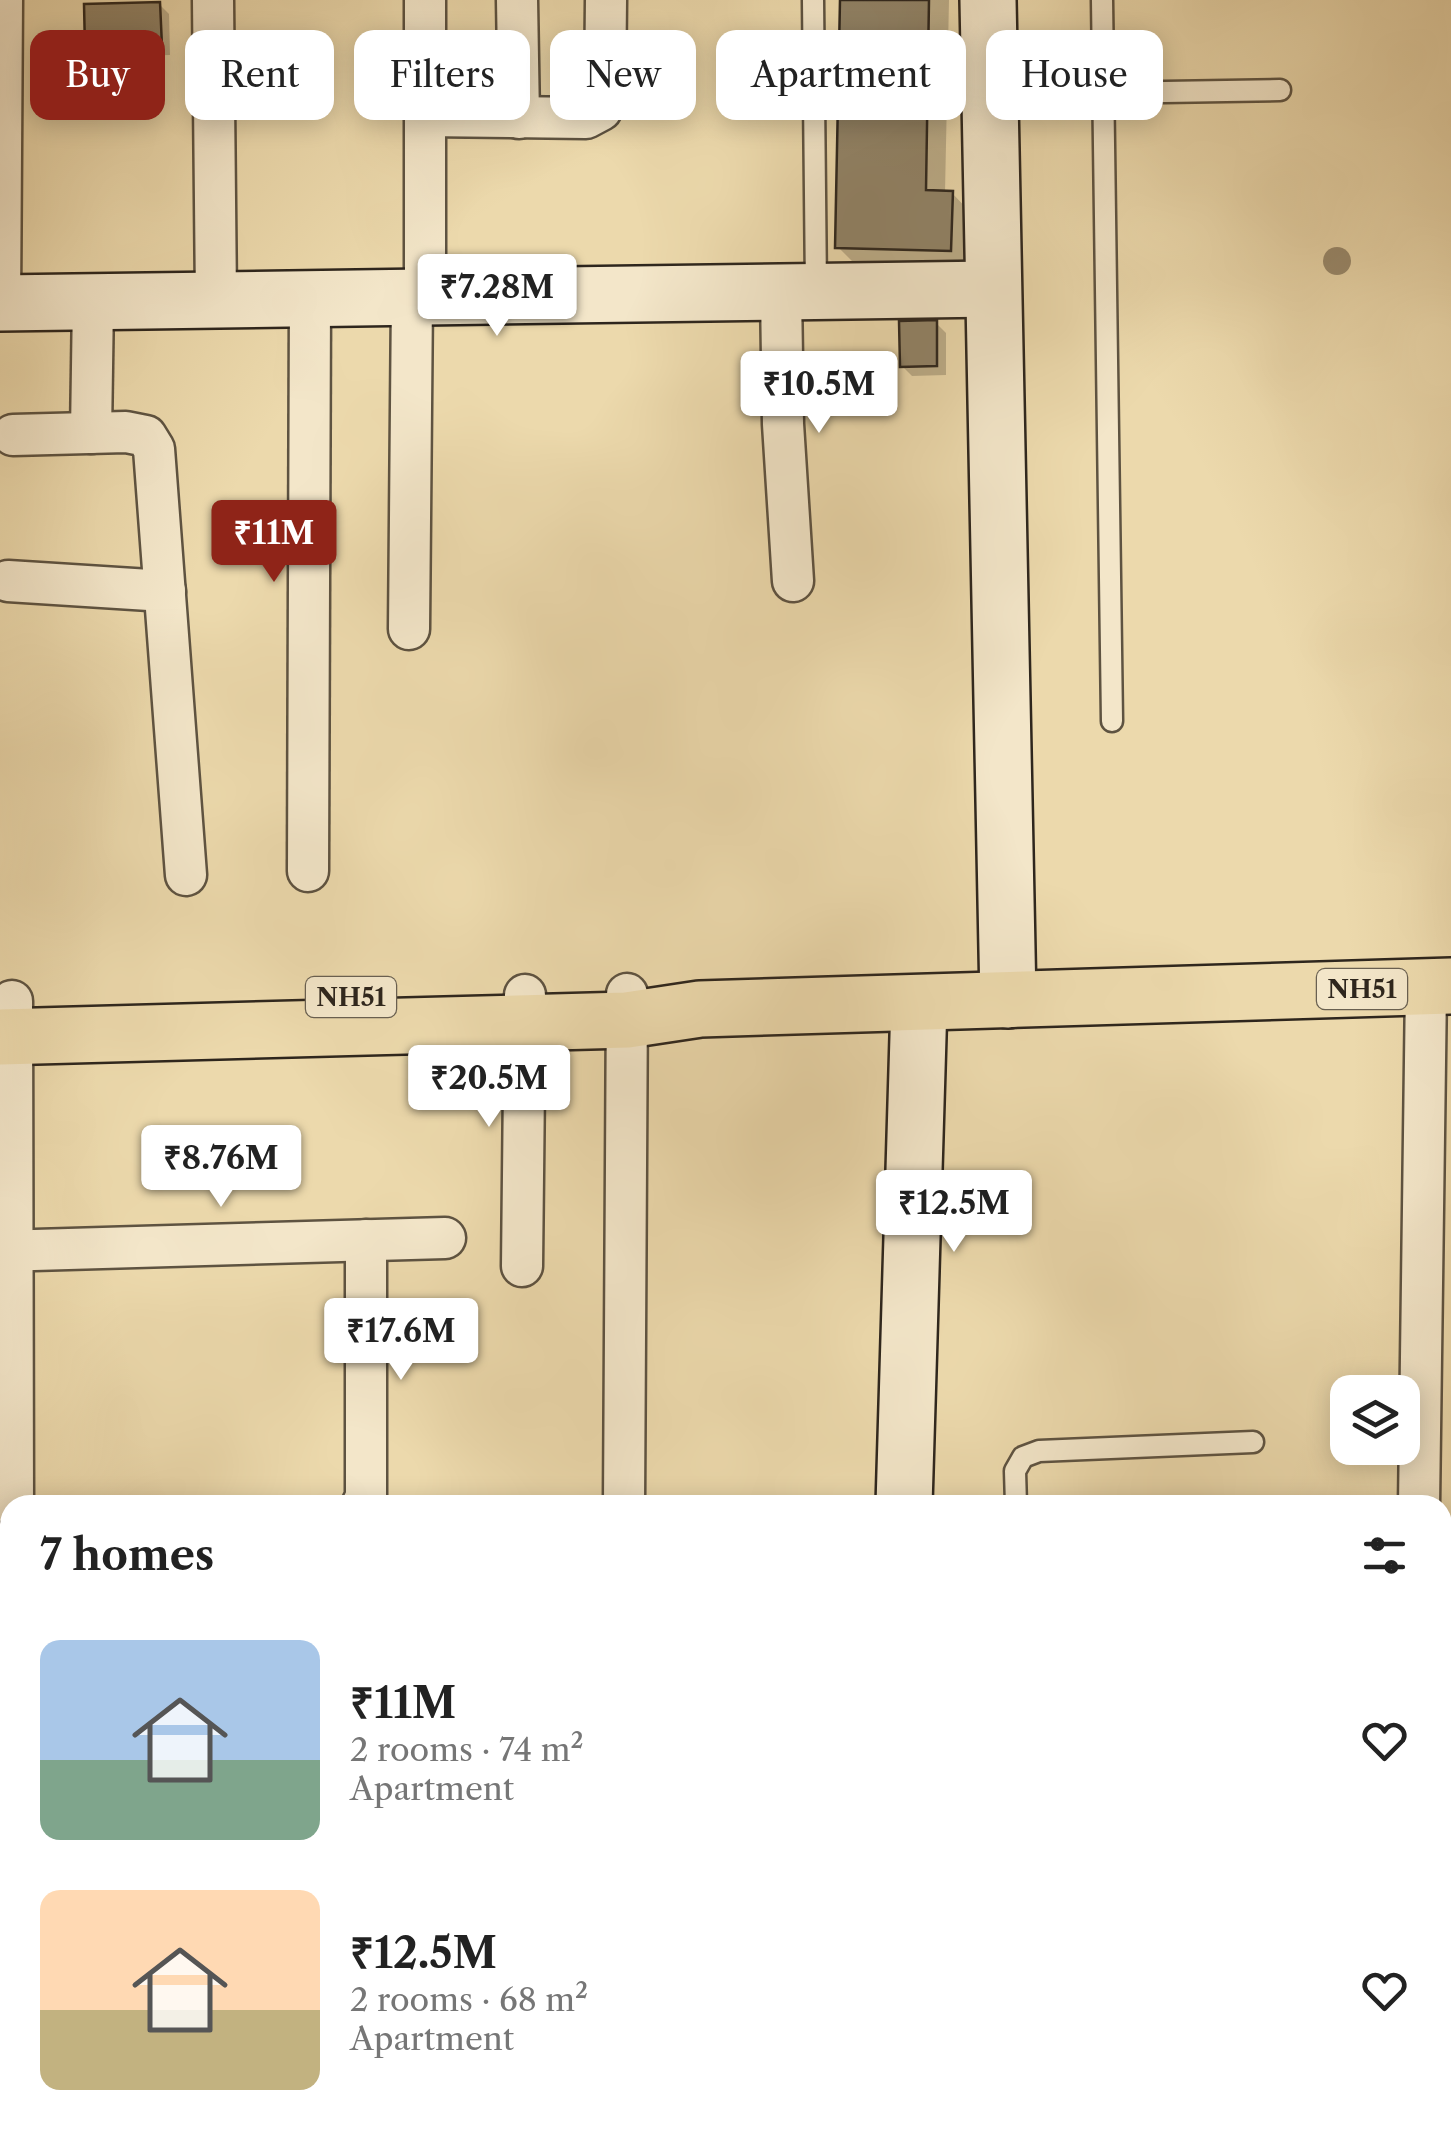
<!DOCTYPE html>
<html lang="en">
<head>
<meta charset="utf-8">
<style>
	:root { --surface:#fff; --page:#f6f6f6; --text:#222; --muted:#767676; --accent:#8f2418 }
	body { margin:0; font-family:"Libre Caslon Text",serif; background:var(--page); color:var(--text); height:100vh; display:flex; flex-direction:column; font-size:38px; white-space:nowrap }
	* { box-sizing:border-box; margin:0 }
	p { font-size:32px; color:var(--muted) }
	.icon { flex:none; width:55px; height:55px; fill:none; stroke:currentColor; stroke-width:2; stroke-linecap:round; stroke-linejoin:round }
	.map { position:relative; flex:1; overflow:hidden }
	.side { position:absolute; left:0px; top:1495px; width:1452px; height:642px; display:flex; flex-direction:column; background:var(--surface); border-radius:30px 30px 0 0; box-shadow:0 5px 25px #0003 }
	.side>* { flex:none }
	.banner { position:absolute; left:30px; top:30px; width:1392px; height:90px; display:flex; gap:20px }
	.controls { position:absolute; left:1330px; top:1375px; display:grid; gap:20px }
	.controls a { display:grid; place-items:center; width:90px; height:90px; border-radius:20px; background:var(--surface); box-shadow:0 5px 25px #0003; font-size:50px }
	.price { position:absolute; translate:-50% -85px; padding:0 22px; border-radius:10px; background:#fff; color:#222; font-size:32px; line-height:65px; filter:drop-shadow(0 2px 5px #0008) }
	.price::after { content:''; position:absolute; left:50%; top:60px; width:30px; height:22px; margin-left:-15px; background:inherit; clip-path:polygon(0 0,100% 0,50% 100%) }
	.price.selected { background:var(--accent); color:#fff }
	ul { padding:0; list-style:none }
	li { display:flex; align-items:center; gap:30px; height:250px; padding:0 40px }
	li span { display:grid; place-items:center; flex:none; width:280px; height:200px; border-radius:20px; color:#555 }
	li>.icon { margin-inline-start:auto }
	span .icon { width:120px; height:120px; fill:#fffc; stroke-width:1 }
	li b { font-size:42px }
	h2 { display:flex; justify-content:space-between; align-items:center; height:120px; padding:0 40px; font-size:42px }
	.tag { padding:0 35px; border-radius:20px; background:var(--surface); box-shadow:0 5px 25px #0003; font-size:35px; line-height:90px }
	.tag.selected { background:var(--accent); color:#fff }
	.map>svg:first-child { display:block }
	.shadow { fill:#0003 }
	.building { fill:#918367; stroke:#2e261d; stroke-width:2.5 }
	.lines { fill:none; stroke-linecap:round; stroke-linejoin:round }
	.lane-casing { stroke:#5e5341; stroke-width:25 }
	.street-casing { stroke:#5e5341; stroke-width:45 }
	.secondary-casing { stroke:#2e261d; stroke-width:60 }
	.highway-casing { stroke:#2e261d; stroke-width:60 }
	.lane { stroke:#f3e6c9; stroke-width:20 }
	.street { stroke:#f3e6c9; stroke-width:40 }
	.secondary { stroke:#f3e6c9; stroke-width:55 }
	.highway { stroke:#ecd9ac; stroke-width:55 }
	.tree { fill:#9a8b6e }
	.labels { text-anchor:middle; stroke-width:10; stroke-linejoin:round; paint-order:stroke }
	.shield { fill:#f3e6c9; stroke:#696051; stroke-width:2.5 }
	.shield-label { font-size:25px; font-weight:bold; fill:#2e261d }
</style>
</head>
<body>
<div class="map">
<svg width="1451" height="2137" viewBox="0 0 1451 2137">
	<rect width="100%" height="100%" fill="#ecd9ac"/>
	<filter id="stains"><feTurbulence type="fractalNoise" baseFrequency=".002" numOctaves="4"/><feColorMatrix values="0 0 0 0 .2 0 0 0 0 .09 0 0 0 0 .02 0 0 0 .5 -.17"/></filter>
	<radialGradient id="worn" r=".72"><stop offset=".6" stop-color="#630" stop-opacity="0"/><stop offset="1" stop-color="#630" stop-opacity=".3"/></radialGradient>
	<!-- shadow -->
	<g class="shadow">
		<path d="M843,0H949L945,193H952L971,213L970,270L858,267L838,247Z"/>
		<path d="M159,4L169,14L170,55L97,57L87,48Z"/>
		<path d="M936,323L946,333V375L912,376L902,366Z"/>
	</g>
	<!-- building -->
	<g class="building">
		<path d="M840,0H929L926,190L953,191L951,251L835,248Z"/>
		<path d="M160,2L162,46L85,49L84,4Z"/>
		<path d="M937,320V366L900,367L899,321Z"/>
	</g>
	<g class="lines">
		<defs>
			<g id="lane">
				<path d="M813,0L816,290"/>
				<path d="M1102,0L1112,721"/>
				<path d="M1103,93L1280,90"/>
				<path d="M1016,1505L1015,1471L1023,1457L1039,1451L1253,1442"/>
			</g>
			<g id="street">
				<path d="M213,0L216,300"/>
				<path d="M425,0V297"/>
				<path d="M517,0L519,118"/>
				<path d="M425,116L586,118L601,110L605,94L606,0"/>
				<path d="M781,293L783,424L793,581"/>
				<path d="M0,303L2,0"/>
				<path d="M91,433L93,301"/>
				<path d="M13,435L126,432L146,436L154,449L186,875"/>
				<path d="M8,581L165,591"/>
				<path d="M409,629L412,297"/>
				<path d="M308,871L310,298"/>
				<path d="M12,1001L13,1505"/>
				<path d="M0,1251L445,1238"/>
				<path d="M522,1266L525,995"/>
				<path d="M362,1505L366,1497V1240"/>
				<path d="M624,1505L627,994"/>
				<path d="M1419,1505L1426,987"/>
				<path d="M0,1682H10"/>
				<path d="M88,2128V2137"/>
				<path d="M9,2137L10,1775"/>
				<path d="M335,2137V2128"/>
				<path d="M619,2137V2128"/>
				<path d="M750,2137V2128"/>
				<path d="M1409,2137V2128"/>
			</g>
			<g id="secondary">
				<path d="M988,0L1008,1000"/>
				<path d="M0,303L993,289"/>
				<path d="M904,1505L919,1003"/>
				<path d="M900,2137V2128"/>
			</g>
			<path id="highway" d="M0,1037L627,1020L700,1009L1451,986"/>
		</defs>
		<!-- lane casing -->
		<use href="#lane" class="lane-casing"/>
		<!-- street casing -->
		<use href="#street" class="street-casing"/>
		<!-- secondary casing -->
		<use href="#secondary" class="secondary-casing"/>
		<!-- highway casing -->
		<use href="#highway" class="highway-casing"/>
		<!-- lane -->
		<use href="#lane" class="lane"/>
		<!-- street -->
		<use href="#street" class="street"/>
		<!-- secondary -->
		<use href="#secondary" class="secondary"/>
		<!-- highway -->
		<use href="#highway" class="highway"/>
	</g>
	<!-- trees -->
	<circle class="tree" cx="1337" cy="261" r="14"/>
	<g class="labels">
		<!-- shield labels -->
		<g class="shield">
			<rect x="1317" y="969" width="90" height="40" rx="8"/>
			<rect x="306" y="977" width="90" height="40" rx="8"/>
		</g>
		<g class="shield-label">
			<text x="1362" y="998">NH51</text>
			<text x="351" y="1006">NH51</text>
		</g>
	</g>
	<rect width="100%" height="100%" filter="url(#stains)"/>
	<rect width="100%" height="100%" fill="url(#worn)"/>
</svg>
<div class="controls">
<a><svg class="icon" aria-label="layers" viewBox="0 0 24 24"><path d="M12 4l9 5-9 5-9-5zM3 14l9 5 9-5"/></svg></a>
</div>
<b class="price" style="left:497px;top:339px">₹7.28M</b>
<b class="price" style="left:819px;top:436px">₹10.5M</b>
<b class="price selected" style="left:274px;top:585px">₹11M</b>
<b class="price" style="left:489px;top:1130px">₹20.5M</b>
<b class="price" style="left:221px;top:1210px">₹8.76M</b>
<b class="price" style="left:954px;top:1255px">₹12.5M</b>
<b class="price" style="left:401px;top:1383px">₹17.6M</b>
<div class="banner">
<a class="tag selected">Buy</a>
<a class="tag">Rent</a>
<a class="tag">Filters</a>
<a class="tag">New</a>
<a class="tag">Apartment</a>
<a class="tag">House</a>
</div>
<section class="side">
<h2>7 homes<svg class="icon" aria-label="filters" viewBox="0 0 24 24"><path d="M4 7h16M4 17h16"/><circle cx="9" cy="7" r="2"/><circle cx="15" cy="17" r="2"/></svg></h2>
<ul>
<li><span style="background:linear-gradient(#a9c7e8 60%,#7fa58c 0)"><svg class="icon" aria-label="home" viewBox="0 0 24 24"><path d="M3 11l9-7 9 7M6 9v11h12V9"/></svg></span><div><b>₹11M</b><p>2 rooms · 74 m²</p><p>Apartment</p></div><svg class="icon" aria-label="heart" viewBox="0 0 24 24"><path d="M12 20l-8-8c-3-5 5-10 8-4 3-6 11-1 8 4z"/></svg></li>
<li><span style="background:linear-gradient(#ffd9b3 60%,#c2b280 0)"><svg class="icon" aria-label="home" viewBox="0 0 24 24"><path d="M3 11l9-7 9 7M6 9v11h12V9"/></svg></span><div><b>₹12.5M</b><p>2 rooms · 68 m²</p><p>Apartment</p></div><svg class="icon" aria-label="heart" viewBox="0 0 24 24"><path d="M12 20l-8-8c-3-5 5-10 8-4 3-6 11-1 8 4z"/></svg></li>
</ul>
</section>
</div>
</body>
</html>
